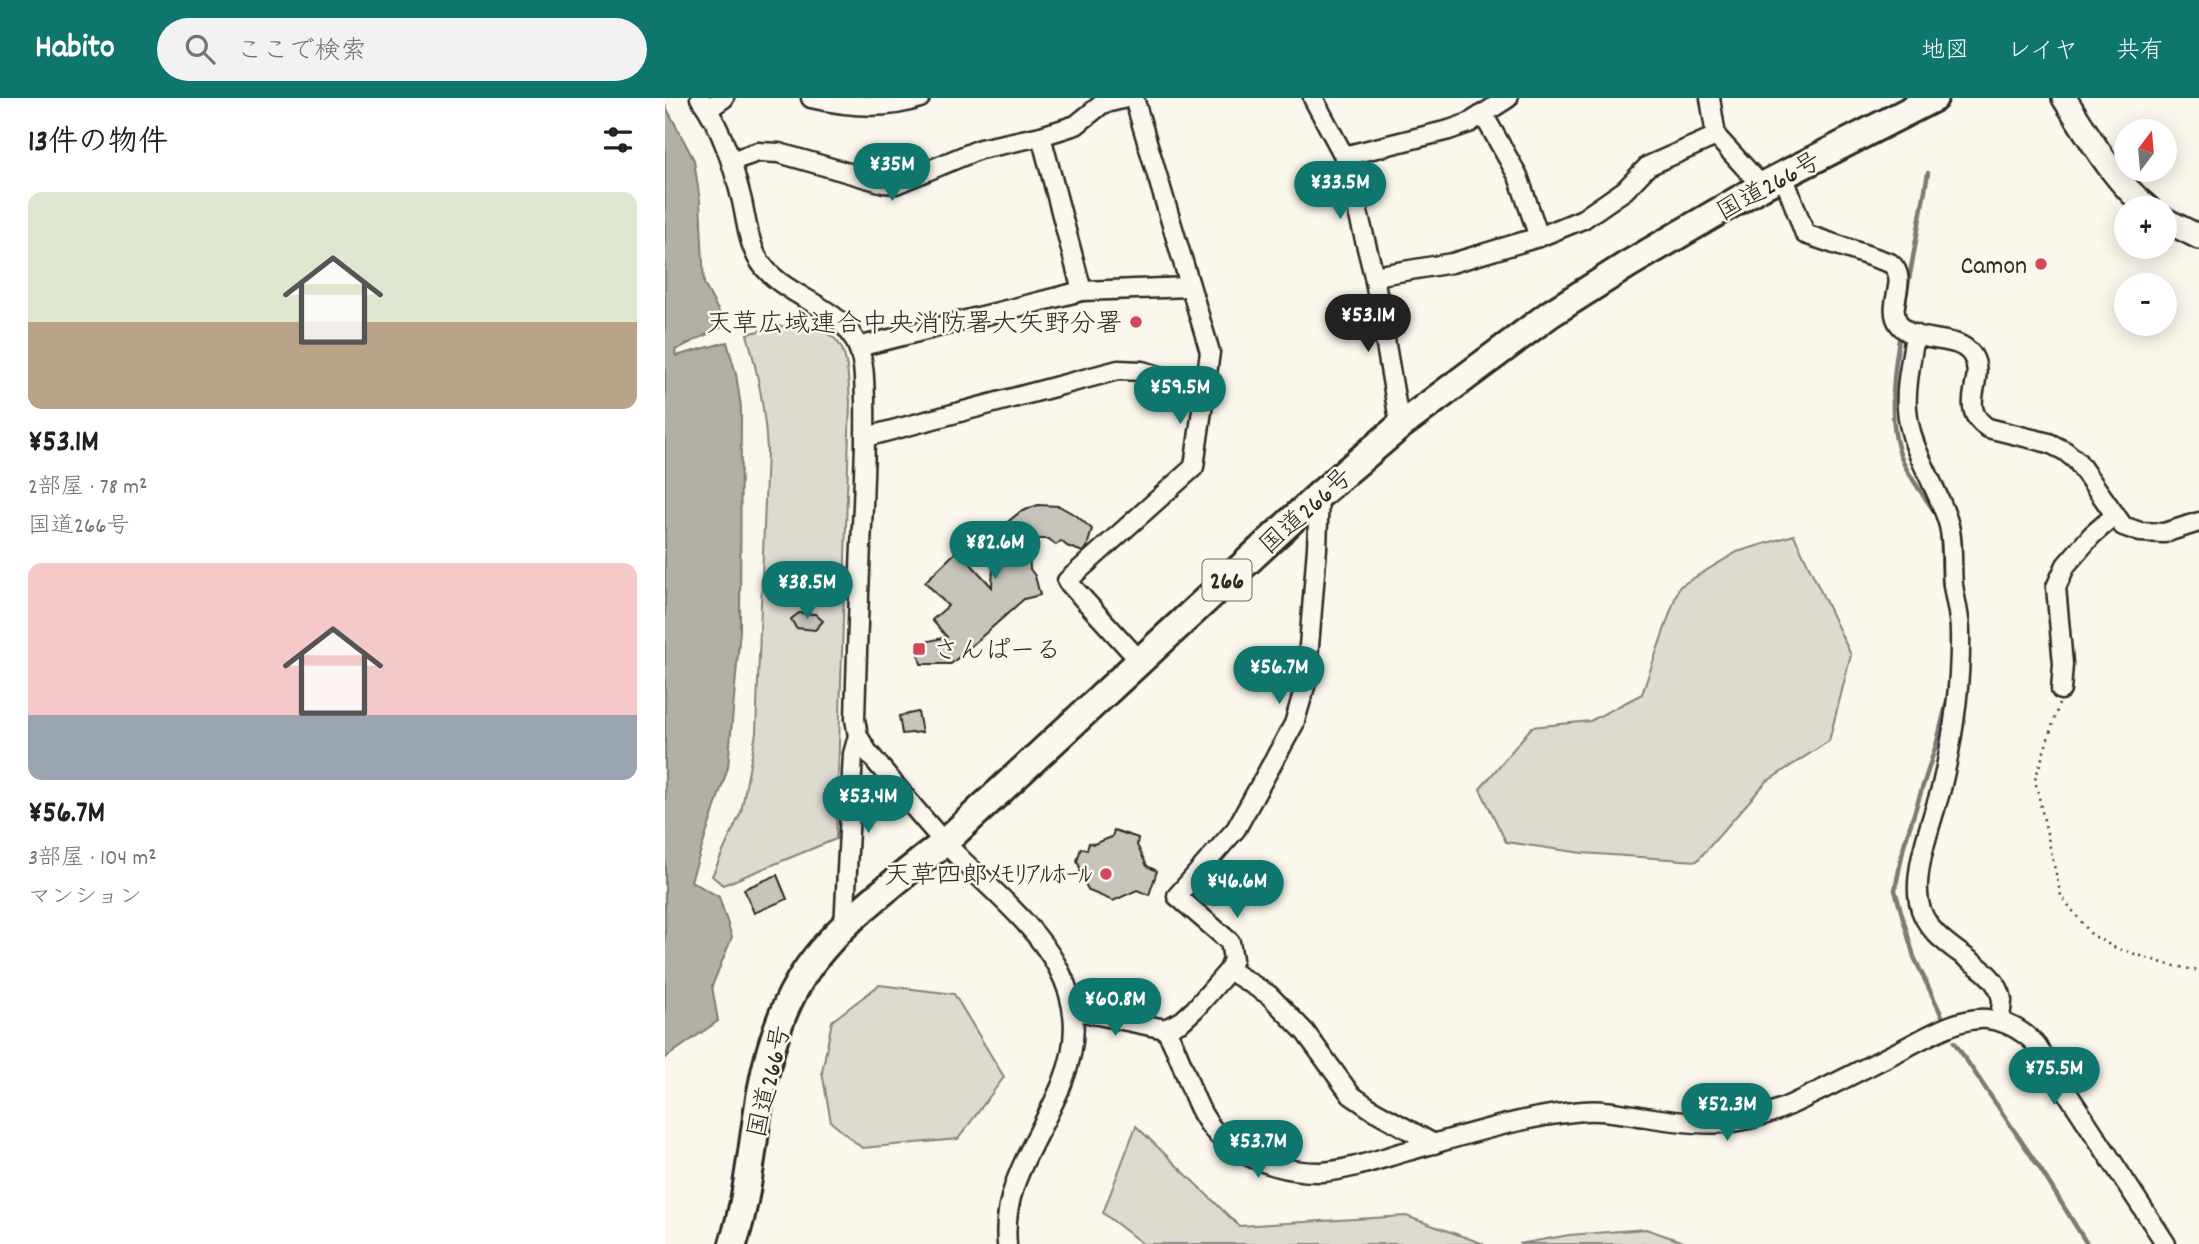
<!DOCTYPE html>
<html lang="ja">
<head>
<meta charset="utf-8">
<style>
	:root { --surface:#fff; --page:#f2f2f2; --text:#202124; --muted:#757577; --accent:#0f766e }
	body { margin:0; font-family:Dekko,"Klee One",sans-serif; background:var(--page); color:var(--text); height:100vh; display:flex; flex-direction:column; font-size:26px; white-space:nowrap }
	* { box-sizing:border-box; margin:0 }
	p { font-size:23px; color:var(--muted) }
	.icon { flex:none; width:38px; height:38px; fill:none; stroke:currentColor; stroke-width:2; stroke-linecap:round; stroke-linejoin:round }
	.map { position:relative; flex:1; overflow:hidden }
	.sheet { display:flex; flex-direction:column; background:var(--surface); width:665px }
	.sheet>* { flex:none }
	.needle { width:46px; rotate:16deg }
	.tools { position:absolute; left:1449px; top:21px; display:grid; gap:14px }
	.tools a { display:grid; place-items:center; width:63px; height:63px; border-radius:50%; background:var(--surface); box-shadow:0 4px 18px #0003; font-size:35px }
	.price { position:absolute; translate:-50% -60px; padding:0 16px; border-radius:24px; background:var(--accent); color:#fff; font-size:23px; line-height:46px; filter:drop-shadow(0 2px 4px #0008) }
	.price::after { content:''; position:absolute; left:50%; top:42px; width:21px; height:16px; margin-left:-10px; background:inherit; clip-path:polygon(0 0,100% 0,50% 100%) }
	.price.current { background:#222; color:#fff }
	ul { padding:0; list-style:none }
	li { display:grid; align-content:center; gap:14px; height:371px; padding:0 28px }
	li span { display:grid; place-items:center; height:217px; border-radius:14px; color:#555 }
	li>.icon { margin-inline-start:auto }
	span .icon { width:126px; height:126px; fill:#fffc; stroke-width:1 }
	li b { font-size:30px }
	h2 { display:flex; justify-content:space-between; align-items:center; height:84px; padding:0 28px; font-size:30px }
	header { display:flex; align-items:center; gap:42px; box-sizing:border-box; height:98px; padding:0 35px; background:var(--accent); color:#fff }
	header strong { font-size:33px }
	nav { display:flex; gap:38px; margin-inline-start:auto; font-size:24px }
	.search { width:490px; height:63px; background:var(--page); display:flex; align-items:center; gap:18px; box-sizing:border-box; padding:0 24px; border-radius:38px; color:var(--muted); font-size:26px }
	main { display:flex; flex:1; min-height:0 }
	.map>svg:first-child { display:block }
	.green { fill:#dddad0; stroke:#84827e; stroke-width:2 }
	.water { fill:#b1afa7; stroke:#7b7a75; stroke-width:2 }
	.lines { fill:none; stroke-linecap:round; stroke-linejoin:round }
	.stream { stroke:#7b7a75; stroke-width:4.5 }
	.building { fill:#c7c4bc; stroke:#2b2b2b; stroke-width:2 }
	.minor-casing { stroke:#2b2b2b; stroke-width:23 }
	.major-casing { stroke:#2b2b2b; stroke-width:28 }
	.highway-casing { stroke:#2b2b2b; stroke-width:32 }
	.path { stroke:#2b2b2b; stroke-width:2.5; stroke-dasharray:2 5; stroke-linecap:butt }
	.minor { stroke:#fbf7ec; stroke-width:18 }
	.major { stroke:#fbf7ec; stroke-width:23 }
	.highway { stroke:#fbf7ec; stroke-width:26 }
	.poi-dot { fill:#d1495b; stroke:#fbf7ec; stroke-width:2.5 }
	.labels { text-anchor:middle; stroke-width:5; stroke-linejoin:round; paint-order:stroke }
	.shield { fill:#fbf7ec; stroke:#696865; stroke-width:2 }
	.shield-label { font-size:24px; font-weight:bold; fill:#2b2b2b }
	.street-label { font-size:26px; fill:#2b2b2b; stroke:#fbf7ec }
	.poi-label { font-size:26px; fill:#2b2b2b; stroke:#fbf7ec; text-anchor:end }
</style>
</head>
<body>
<header>
<strong>Habito</strong>
<div class="search"><svg class="icon" aria-label="search" viewBox="0 0 24 24"><circle cx="10" cy="10" r="6"/><path d="M15 15l6 6"/></svg>ここで検索</div>
<nav><a>地図</a><a>レイヤ</a><a>共有</a></nav>
</header>
<main>
<section class="sheet">
<h2>13件の物件<svg class="icon" aria-label="filters" viewBox="0 0 24 24"><path d="M4 7h16M4 17h16"/><circle cx="9" cy="7" r="2"/><circle cx="15" cy="17" r="2"/></svg></h2>
<ul>
<li><span style="background:linear-gradient(#dfe7d0 60%,#b9a48a 0)"><svg class="icon" aria-label="home" viewBox="0 0 24 24"><path d="M3 11l9-7 9 7M6 9v11h12V9"/></svg></span><div><b>¥53.1M</b><p>2部屋 · 78 m²</p><p>国道266号</p></div></li>
<li><span style="background:linear-gradient(#f6c9c9 70%,#9aa5b1 0)"><svg class="icon" aria-label="home" viewBox="0 0 24 24"><path d="M3 11l9-7 9 7M6 9v11h12V9"/></svg></span><div><b>¥56.7M</b><p>3部屋 · 104 m²</p><p>マンション</p></div></li>
</ul>
</section>
<div class="map">
<svg width="1534" height="1146" viewBox="0 0 1534 1146">
	<rect width="100%" height="100%" fill="#fbf7ec"/>
	<filter id="ink" filterUnits="userSpaceOnUse"><feTurbulence type="fractalNoise" baseFrequency=".0143" numOctaves="2"/><feDisplacementMap in="SourceGraphic" scale="14" xChannelSelector="R" yChannelSelector="G"/><feConvolveMatrix kernelMatrix="1 2 1 2 8 2 1 2 1" color-interpolation-filters="sRGB"/></filter>
	<g filter="url(#ink)">
		<!-- green -->
		<g class="green">
			<path d="M114,228C180,229 181,244 185,304L171,741L58,787L47,778L76,714L91,635L102,352C100,312 93,275 82,236Z"/>
			<path d="M1129,437L1186,557L1164,643L1101,684L1032,763L917,755L841,744L815,691L867,629L925,623L977,596L1014,489L1072,454Z"/>
			<path d="M214,887L289,896L339,979L293,1041L197,1050L166,1024L157,974L167,923Z"/>
			<path d="M471,1028L574,1128L741,1118L819,1146H478L438,1115Z"/>
			<path d="M981,1131L1024,1146H854L904,1137Z"/>
		</g>
		<!-- water -->
		<path class="water" d="M0,7L29,62L35,103L39,186L61,227L10,252L11,258L62,244L71,276L76,309L75,532L63,669L26,783L54,799L67,839L47,888L53,923L0,960Z"/>
		<g class="lines">
			<!-- stream -->
			<g class="stream">
				<path d="M1239,210L1263,75"/>
				<path d="M1234,241C1228,279 1222,331 1239,366C1248,384 1261,401 1272,417"/>
				<path d="M1276,425L1278,484L1285,517"/>
				<path d="M1277,918L1249,859L1230,792L1239,747L1272,644L1284,595"/>
				<path d="M1289,944L1376,1072L1422,1146"/>
			</g>
		</g>
		<!-- building -->
		<g class="building">
			<path d="M373,407L394,408L412,418L427,431L422,449L418,454L402,448L396,443L391,447L384,441H374L366,446L364,453L365,471L370,478L375,497L359,501L286,566H256L251,546L282,539L267,522L283,508L260,484L293,452L327,489L329,447L339,427L355,414Z"/>
			<path d="M134,515L150,516L158,523L150,532L131,530L126,521Z"/>
			<path d="M253,614L257,634L237,636L234,618Z"/>
			<path d="M449,732L473,740L472,747L482,768L492,773L484,797L472,792L448,803L424,793L414,775L416,772L412,763L416,750L422,752L424,745L429,746L447,739Z"/>
			<path d="M112,777L122,801L89,815L79,791Z"/>
		</g>
		<g class="lines">
			<defs>
				<g id="minor">
					<path d="M35,0C57,30 68,67 77,103C81,121 83,142 92,159C115,201 176,204 193,249C200,266 199,285 200,302C201,337 199,373 198,408C194,479 192,550 190,621L193,638L202,653C228,684 253,716 281,746C347,815 441,874 398,983C377,1038 336,1084 342,1146"/>
					<path d="M146,0C180,8 222,12 255,0"/>
					<path d="M469,0L545,254L540,291L529,369L402,483L475,563"/>
					<path d="M648,0L679,58L709,178L735,328"/>
					<path d="M1045,0L1051,38L1097,88"/>
					<path d="M43,11L59,0"/>
					<path d="M818,16L853,78L874,139"/>
					<path d="M376,38L417,193"/>
					<path d="M679,58L784,32L804,25L843,0"/>
					<path d="M66,63L93,54L114,55L219,85L231,86L315,51L376,38L411,27L437,6L461,0"/>
					<path d="M1118,77L1140,136L1225,165C1246,181 1220,207 1234,226C1250,248 1292,234 1307,257C1323,282 1290,309 1323,330L1384,345L1400,353L1412,363L1458,428L1475,434L1499,435L1534,424"/>
					<path d="M709,178L787,165L874,139L918,121L960,92L983,68L1051,38"/>
					<path d="M1250,236C1247,259 1240,288 1242,310C1244,351 1271,385 1283,424C1289,443 1286,467 1288,487C1290,502 1295,518 1295,534C1296,586 1288,641 1276,691C1267,723 1248,772 1254,804C1262,852 1332,863 1337,902C1337,908 1335,916 1335,923"/>
					<path d="M193,249L417,193L525,189"/>
					<path d="M201,339L453,272L477,273L540,291"/>
					<path d="M1396,592L1398,566L1391,489L1401,467L1427,437L1449,418"/>
					<path d="M179,830L188,656L193,638"/>
					<path d="M564,872L604,897L640,934L686,997L708,1012L769,1046"/>
					<path d="M409,912L500,931L517,923L530,911L564,872L568,861L565,844L512,798L571,731L629,626L641,585L652,450L654,397"/>
					<path d="M500,931C525,970 526,1021 566,1048C591,1065 627,1075 657,1074C684,1072 712,1062 739,1054C798,1038 857,1018 918,1013C939,1011 961,1016 981,1019C1038,1028 1071,1031 1125,1007C1162,990 1198,971 1234,953C1260,940 1292,919 1322,921C1341,923 1355,931 1369,944L1501,1146"/>
				</g>
				<g id="major">
					<path d="M1399,0C1424,38 1447,81 1483,110"/>
					<path d="M1500,122L1534,139"/>
				</g>
				<path id="highway" d="M68,1146C84,1097 87,1045 96,994C103,956 114,917 134,884C165,830 232,783 280,744L654,397L735,328L885,216L962,167L1097,88L1269,0"/>
			</defs>
			<!-- minor casing -->
			<use href="#minor" class="minor-casing"/>
			<!-- major casing -->
			<use href="#major" class="major-casing"/>
			<!-- highway casing -->
			<use href="#highway" class="highway-casing"/>
			<!-- path -->
			<path class="path" d="M1394,606L1370,682L1396,798L1426,836L1448,849L1501,866L1534,873"/>
			<!-- minor -->
			<use href="#minor" class="minor"/>
			<!-- major -->
			<use href="#major" class="major"/>
			<!-- highway -->
			<use href="#highway" class="highway"/>
		</g>
	</g>
	<!-- markers -->
	<g class="poi-dot">
		<circle cx="1376" cy="166" r="7"/>
		<circle cx="471" cy="224" r="7"/>
		<rect x="247" y="544" width="14" height="14" rx="3.5"/>
		<circle cx="441" cy="776" r="7"/>
	</g>
	<g class="labels">
		<!-- shield labels -->
		<rect class="shield" x="537.5" y="461.5" width="49" height="41" rx="5"/>
		<g class="shield-label">
			<text x="562" y="490">266</text>
		</g>
		<!-- street labels -->
		<g class="street-label">
			<text transform="translate(1103 87) rotate(-29)" y="9">国道266号</text>
			<text transform="translate(640 412) rotate(-42)" y="9">国道266号</text>
			<text transform="translate(103 983) rotate(-77)" y="9">国道266号</text>
		</g>
		<!-- poi labels -->
		<g class="poi-label">
			<text x="1362" y="175">Camon</text>
			<text x="457" y="233">天草広域連合中央消防署大矢野分署</text>
			<text x="268" y="560" text-anchor="start">さんぱーる</text>
			<text x="427" y="785">天草四郎ﾒﾓﾘｱﾙﾎｰﾙ</text>
		</g>
	</g>
</svg>
<div class="tools">
<a><svg class="needle" viewBox="-14 -14 28 28"><path d="M0-13l5 13h-10z" fill="#e53935"/><path d="M0 13l5-13h-10z" fill="#757577"/></svg></a>
<a>+</a>
<a>−</a>
</div>
<b class="price" style="left:227px;top:105px">¥35M</b>
<b class="price" style="left:675px;top:123px">¥33.5M</b>
<b class="price current" style="left:703px;top:256px">¥53.1M</b>
<b class="price" style="left:515px;top:328px">¥59.5M</b>
<b class="price" style="left:330px;top:483px">¥82.6M</b>
<b class="price" style="left:142px;top:523px">¥38.5M</b>
<b class="price" style="left:614px;top:608px">¥56.7M</b>
<b class="price" style="left:203px;top:737px">¥53.4M</b>
<b class="price" style="left:572px;top:822px">¥46.6M</b>
<b class="price" style="left:450px;top:940px">¥60.8M</b>
<b class="price" style="left:1389px;top:1009px">¥75.5M</b>
<b class="price" style="left:1062px;top:1045px">¥52.3M</b>
<b class="price" style="left:593px;top:1082px">¥53.7M</b>
</div>
</main>
</body>
</html>
